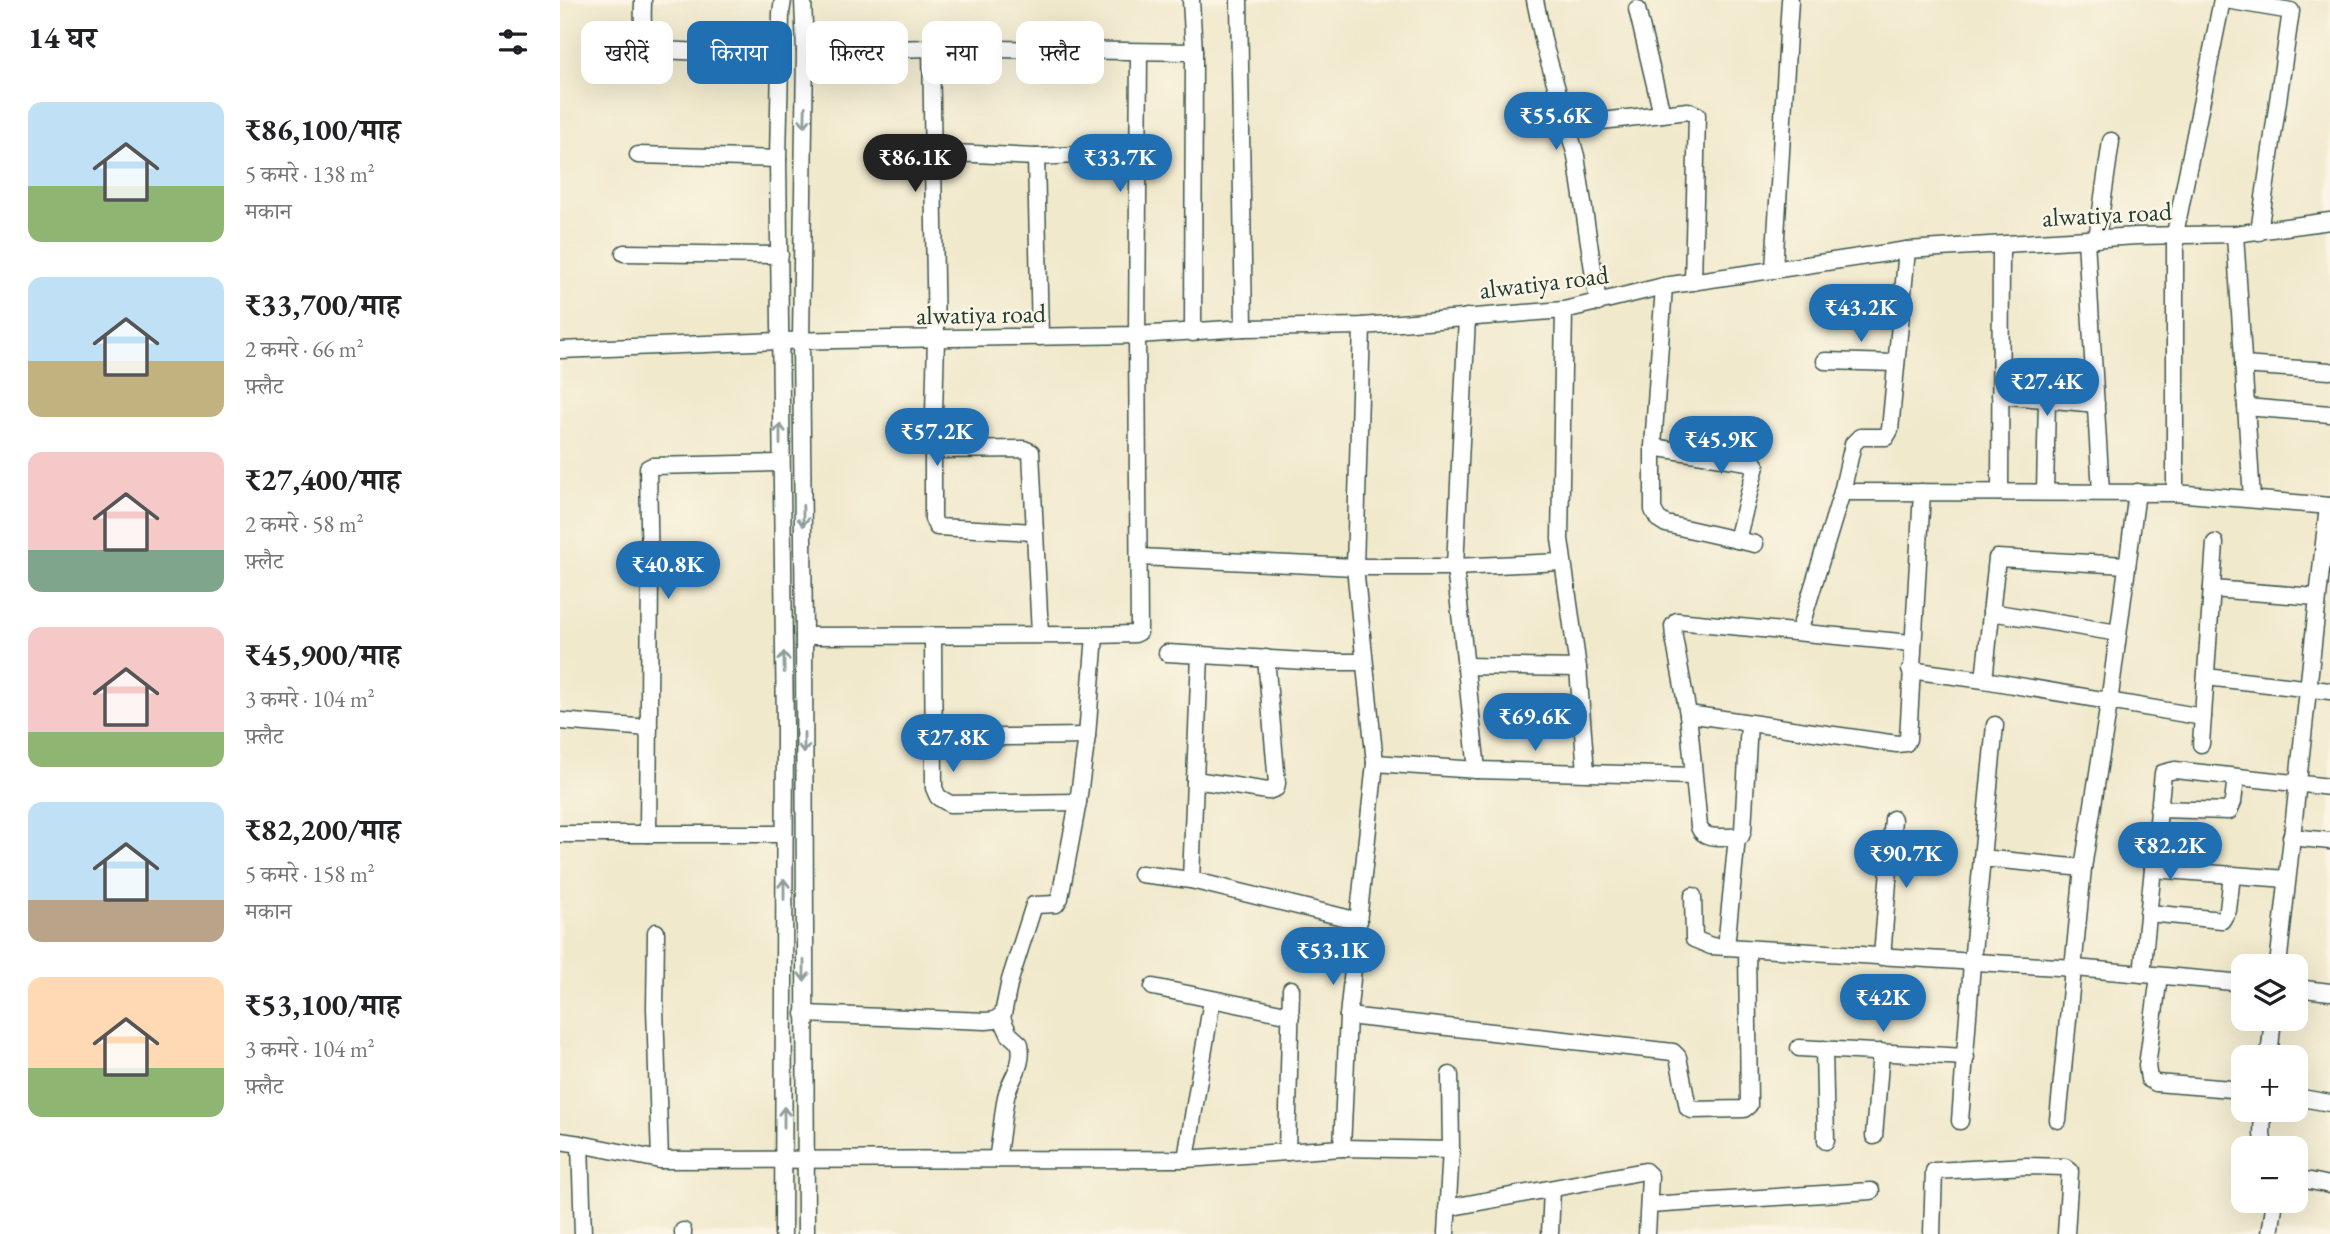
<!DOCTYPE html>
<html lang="hi">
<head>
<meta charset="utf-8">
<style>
	:root { --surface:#fff; --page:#f2f2f2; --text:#202124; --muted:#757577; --accent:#1f6fb2 }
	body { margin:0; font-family:"EB Garamond","Noto Serif Devanagari",serif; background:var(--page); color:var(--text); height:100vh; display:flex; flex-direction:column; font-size:26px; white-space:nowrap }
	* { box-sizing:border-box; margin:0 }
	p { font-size:23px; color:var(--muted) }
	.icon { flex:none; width:38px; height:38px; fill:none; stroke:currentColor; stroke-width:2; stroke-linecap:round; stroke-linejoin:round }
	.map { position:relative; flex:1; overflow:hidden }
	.details { display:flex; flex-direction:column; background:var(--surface); width:560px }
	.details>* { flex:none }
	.hud { position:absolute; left:21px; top:21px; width:665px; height:63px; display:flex; gap:14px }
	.buttons { position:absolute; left:1671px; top:954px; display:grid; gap:14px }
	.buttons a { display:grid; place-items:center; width:77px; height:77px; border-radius:14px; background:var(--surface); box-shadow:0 7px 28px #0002; font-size:35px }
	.price { position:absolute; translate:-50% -60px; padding:0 16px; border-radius:24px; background:var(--accent); color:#fff; font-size:23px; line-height:46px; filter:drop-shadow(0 2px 4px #0008) }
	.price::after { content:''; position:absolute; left:50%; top:42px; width:21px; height:16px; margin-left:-10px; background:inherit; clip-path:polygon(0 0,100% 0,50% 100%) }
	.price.active { background:#222; color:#fff }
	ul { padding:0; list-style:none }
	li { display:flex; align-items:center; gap:21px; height:175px; padding:0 28px }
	li span { display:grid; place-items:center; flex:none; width:196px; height:140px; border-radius:14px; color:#555 }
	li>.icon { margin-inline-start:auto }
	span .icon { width:84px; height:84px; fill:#fffc; stroke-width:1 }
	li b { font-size:30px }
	h2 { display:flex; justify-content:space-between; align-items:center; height:84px; padding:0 28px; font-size:30px }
	.tag { padding:0 24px; border-radius:14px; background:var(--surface); box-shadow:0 7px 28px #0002; font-size:24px; line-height:63px }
	.tag.active { background:var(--accent); color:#fff }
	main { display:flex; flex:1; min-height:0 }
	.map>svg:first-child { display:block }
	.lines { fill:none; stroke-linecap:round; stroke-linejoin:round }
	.minor-casing { stroke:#3e574b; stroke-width:19 }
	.minor { stroke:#fff; stroke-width:16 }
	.oneway { stroke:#8f9e9a }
	.labels { text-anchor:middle; stroke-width:5; stroke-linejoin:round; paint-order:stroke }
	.street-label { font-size:26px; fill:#1f3d34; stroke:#fcf5e5 }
</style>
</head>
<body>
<main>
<section class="details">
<h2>14 घर<svg class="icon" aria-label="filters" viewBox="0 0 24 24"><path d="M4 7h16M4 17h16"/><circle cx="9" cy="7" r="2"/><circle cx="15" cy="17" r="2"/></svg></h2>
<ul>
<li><span style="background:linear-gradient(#bfe0f5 60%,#8fb573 0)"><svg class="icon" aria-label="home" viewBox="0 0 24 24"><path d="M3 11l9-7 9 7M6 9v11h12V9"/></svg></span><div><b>₹86,100/माह</b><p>5 कमरे · 138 m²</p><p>मकान</p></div></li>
<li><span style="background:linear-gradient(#bfe0f5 60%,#c2b280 0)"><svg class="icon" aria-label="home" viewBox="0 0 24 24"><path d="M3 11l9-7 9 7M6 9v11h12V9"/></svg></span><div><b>₹33,700/माह</b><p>2 कमरे · 66 m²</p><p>फ़्लैट</p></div></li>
<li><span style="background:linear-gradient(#f6c9c9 70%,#7fa58c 0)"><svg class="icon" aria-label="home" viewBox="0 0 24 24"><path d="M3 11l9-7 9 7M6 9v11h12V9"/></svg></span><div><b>₹27,400/माह</b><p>2 कमरे · 58 m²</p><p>फ़्लैट</p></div></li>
<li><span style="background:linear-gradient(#f6c9c9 75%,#8fb573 0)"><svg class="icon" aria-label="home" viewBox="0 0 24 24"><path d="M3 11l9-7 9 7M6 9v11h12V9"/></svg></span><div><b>₹45,900/माह</b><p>3 कमरे · 104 m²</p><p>फ़्लैट</p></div></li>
<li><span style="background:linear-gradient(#bfe0f5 70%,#b9a48a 0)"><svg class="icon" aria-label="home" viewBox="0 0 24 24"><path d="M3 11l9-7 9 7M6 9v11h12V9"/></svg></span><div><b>₹82,200/माह</b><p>5 कमरे · 158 m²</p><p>मकान</p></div></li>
<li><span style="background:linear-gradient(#ffd9b3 65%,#8fb573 0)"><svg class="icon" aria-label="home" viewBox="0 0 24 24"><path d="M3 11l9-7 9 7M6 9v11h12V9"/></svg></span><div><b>₹53,100/माह</b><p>3 कमरे · 104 m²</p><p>फ़्लैट</p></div></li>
</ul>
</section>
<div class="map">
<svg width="1770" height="1234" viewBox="0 0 1770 1234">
	<rect width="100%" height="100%" fill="#fcf5e5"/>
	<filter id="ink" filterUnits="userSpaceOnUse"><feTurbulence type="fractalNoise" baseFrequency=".0143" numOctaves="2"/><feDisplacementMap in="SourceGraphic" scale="14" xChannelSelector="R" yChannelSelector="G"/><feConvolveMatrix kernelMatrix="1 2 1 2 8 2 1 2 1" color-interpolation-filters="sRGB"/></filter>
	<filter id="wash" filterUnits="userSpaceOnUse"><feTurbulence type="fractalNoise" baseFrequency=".00686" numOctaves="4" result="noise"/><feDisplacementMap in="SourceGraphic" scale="28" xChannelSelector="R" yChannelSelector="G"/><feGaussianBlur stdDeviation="1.57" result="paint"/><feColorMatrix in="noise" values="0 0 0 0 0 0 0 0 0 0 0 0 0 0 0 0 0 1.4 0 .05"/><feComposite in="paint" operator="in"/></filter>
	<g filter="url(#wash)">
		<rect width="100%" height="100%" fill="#f0e9cc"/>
	</g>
	<g filter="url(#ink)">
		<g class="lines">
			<defs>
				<g id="minor">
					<path d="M83,0C83,19 79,39 98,50L221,55"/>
					<path d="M243,0L245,51L241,341L244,636L246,1234"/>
					<path d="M631,0L634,52L633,333"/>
					<path d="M679,0L684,328"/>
					<path d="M975,0L984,44L1016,156L1038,303"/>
					<path d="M1666,0L1731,11L1699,232"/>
					<path d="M1077,9L1102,114"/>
					<path d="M371,48L376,339L373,450L464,449L471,452L480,634"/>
					<path d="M245,51L371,48L634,52"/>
					<path d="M1007,125L1128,111L1137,115L1133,282"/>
					<path d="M373,152L476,157L578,152"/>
					<path d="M78,155L218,159"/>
					<path d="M476,157L480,337"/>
					<path d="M1675,234L1692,499"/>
					<path d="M1537,239L1551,141"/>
					<path d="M1526,240L1541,492"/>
					<path d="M64,253L220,255"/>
					<path d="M1214,270L1230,0"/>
					<path d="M1104,286L1093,447V510L1098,519L1106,524L1195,544"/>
					<path d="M1004,310L1000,539L1018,668L1026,772"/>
					<path d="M907,317L895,567L917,770"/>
					<path d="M0,350L219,341L577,335L684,328L802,326L1004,310L1104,286L1347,250L1577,236L1675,234L1770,221"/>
					<path d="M1265,361L1336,363"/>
					<path d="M1683,365L1770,371"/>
					<path d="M1440,395L1536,404"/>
					<path d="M1686,407L1770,414"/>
					<path d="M1093,447L1194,463L1196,466L1177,540"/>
					<path d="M373,450V519L377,527L475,532"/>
					<path d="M1282,492L1615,493L1770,506"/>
					<path d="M1440,492L1441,245"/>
					<path d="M1485,492L1487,399"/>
					<path d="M1615,493V234L1662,0"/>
					<path d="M579,557L795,567H895L1001,562"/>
					<path d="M1652,589L1757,597"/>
					<path d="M1431,612L1558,633"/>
					<path d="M1239,632L1282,492L1293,444L1300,437H1326L1330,430L1347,250"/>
					<path d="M244,636L535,635L575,634L579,632L577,335L579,52"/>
					<path d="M373,637L374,788L378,797L390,804L518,802"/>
					<path d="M607,653L762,662H804"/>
					<path d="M905,666L1018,668"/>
					<path d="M1350,670L1424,680L1643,717"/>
					<path d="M1646,677L1770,691"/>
					<path d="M1424,680L1437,558L1567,565"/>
					<path d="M1128,714L1337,744L1346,743L1348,739L1362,492"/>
					<path d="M0,721L89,728"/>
					<path d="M1189,723L1183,830L1181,836L1177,837C1164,836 1144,841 1139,827L1128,714L1114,637L1113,626L1117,621L1351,643"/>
					<path d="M375,738L527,736"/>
					<path d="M1641,744L1655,543"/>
					<path d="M815,763L917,770L1133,776"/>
					<path d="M635,780L708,791L716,788L717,783L706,658"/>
					<path d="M1598,809L1669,811L1673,802L1676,777"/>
					<path d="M0,834H223"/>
					<path d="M88,834L90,576L88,468L92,466L220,463"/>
					<path d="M1731,837L1770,841"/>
					<path d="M1422,858L1435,725"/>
					<path d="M1593,869L1727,879"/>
					<path d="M581,874L631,880L799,921"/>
					<path d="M631,880L640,655"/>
					<path d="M1133,896L1134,939L1151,946L1515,968L1684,983"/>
					<path d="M1588,913L1662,920L1668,910L1672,875"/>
					<path d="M96,932L95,1008L100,1160"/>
					<path d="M1166,947L1177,837"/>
					<path d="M1322,957L1333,819"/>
					<path d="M1718,966L1768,506"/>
					<path d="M1582,974L1603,773L1615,770L1770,787"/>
					<path d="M1599,976L1587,1066L1589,1079L1596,1083L1684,1090"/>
					<path d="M593,987L731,1015"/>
					<path d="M1736,988L1770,992"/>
					<path d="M244,1014L426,1021L435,1020L443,1014L450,980L474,905L496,904L500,898L518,802L527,736L535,635"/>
					<path d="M788,1016L1113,1052L1118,1057L1128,1108L1132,1110L1184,1109L1189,1105L1187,949"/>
					<path d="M1239,1048L1406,1057"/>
					<path d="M1264,1049L1266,1141"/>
					<path d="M1709,1057L1713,1018"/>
					<path d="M1736,1097L1770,1103"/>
					<path d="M1703,1110L1702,1134L1704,1148"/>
					<path d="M1498,1120L1523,868L1549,703L1577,492"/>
					<path d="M1400,1121L1412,963L1422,858L1523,868"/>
					<path d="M1314,1136L1321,1052"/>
					<path d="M0,1141L20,1144"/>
					<path d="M782,1148L891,1150"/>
					<path d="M727,1152L731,989"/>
					<path d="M437,1159C441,1139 442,1118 446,1097C450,1078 464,1068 460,1044L449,1034L441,1016"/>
					<path d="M626,1159L652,1000"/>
					<path d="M1736,1178L1770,1185"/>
					<path d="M1089,1205L1311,1191"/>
					<path d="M887,1208L1085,1171L1090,1176L1087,1234"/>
					<path d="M23,1234L20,1144L100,1160L626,1159L782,1148L788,1016L815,763L795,567L802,326"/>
					<path d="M123,1234V1231"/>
					<path d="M223,1234L225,729L218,159L221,13L223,0"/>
					<path d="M886,1234L891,1150L890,1075"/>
					<path d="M990,1234L992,1189"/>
					<path d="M1372,1234L1374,1171L1467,1166L1505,1167L1510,1171L1506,1234"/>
					<path d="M1710,1234L1715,1200"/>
				</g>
			</defs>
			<!-- minor casing -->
			<use href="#minor" class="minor-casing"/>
			<!-- minor -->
			<use href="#minor" class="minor"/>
		</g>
		<!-- one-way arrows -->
		<defs><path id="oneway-shaft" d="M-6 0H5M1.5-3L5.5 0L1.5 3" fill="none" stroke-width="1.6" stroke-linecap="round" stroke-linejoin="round" transform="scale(1.75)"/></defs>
		<g class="oneway">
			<use href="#oneway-shaft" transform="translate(245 117) rotate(91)"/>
			<use href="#oneway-shaft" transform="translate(220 434) rotate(-90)"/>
			<use href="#oneway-shaft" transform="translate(243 516) rotate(89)"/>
			<use href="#oneway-shaft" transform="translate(224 662) rotate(-91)"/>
			<use href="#oneway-shaft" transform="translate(244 743) rotate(90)"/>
			<use href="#oneway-shaft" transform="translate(224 889) rotate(-90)"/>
			<use href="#oneway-shaft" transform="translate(244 971) rotate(90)"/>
			<use href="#oneway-shaft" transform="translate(224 1117) rotate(-90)"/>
		</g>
	</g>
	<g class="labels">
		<!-- street labels -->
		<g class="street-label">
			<text transform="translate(1547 214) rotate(-3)" y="9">alwatiya road</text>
			<text transform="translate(984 282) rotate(-7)" y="9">alwatiya road</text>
			<text transform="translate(421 314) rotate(-1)" y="9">alwatiya road</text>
		</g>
	</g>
</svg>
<div class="buttons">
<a><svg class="icon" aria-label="layers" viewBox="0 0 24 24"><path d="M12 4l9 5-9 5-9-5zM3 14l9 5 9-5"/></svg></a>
<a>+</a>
<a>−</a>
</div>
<b class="price" style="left:996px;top:152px">₹55.6K</b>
<b class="price active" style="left:355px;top:194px">₹86.1K</b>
<b class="price" style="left:560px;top:194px">₹33.7K</b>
<b class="price" style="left:1301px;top:344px">₹43.2K</b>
<b class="price" style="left:1487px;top:418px">₹27.4K</b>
<b class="price" style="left:377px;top:468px">₹57.2K</b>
<b class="price" style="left:1161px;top:476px">₹45.9K</b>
<b class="price" style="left:108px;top:601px">₹40.8K</b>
<b class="price" style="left:975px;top:753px">₹69.6K</b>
<b class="price" style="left:393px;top:774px">₹27.8K</b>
<b class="price" style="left:1610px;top:882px">₹82.2K</b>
<b class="price" style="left:1346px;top:890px">₹90.7K</b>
<b class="price" style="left:773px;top:987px">₹53.1K</b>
<b class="price" style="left:1323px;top:1034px">₹42K</b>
<div class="hud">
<a class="tag">खरीदें</a>
<a class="tag active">किराया</a>
<a class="tag">फ़िल्टर</a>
<a class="tag">नया</a>
<a class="tag">फ़्लैट</a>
</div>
</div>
</main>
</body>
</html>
